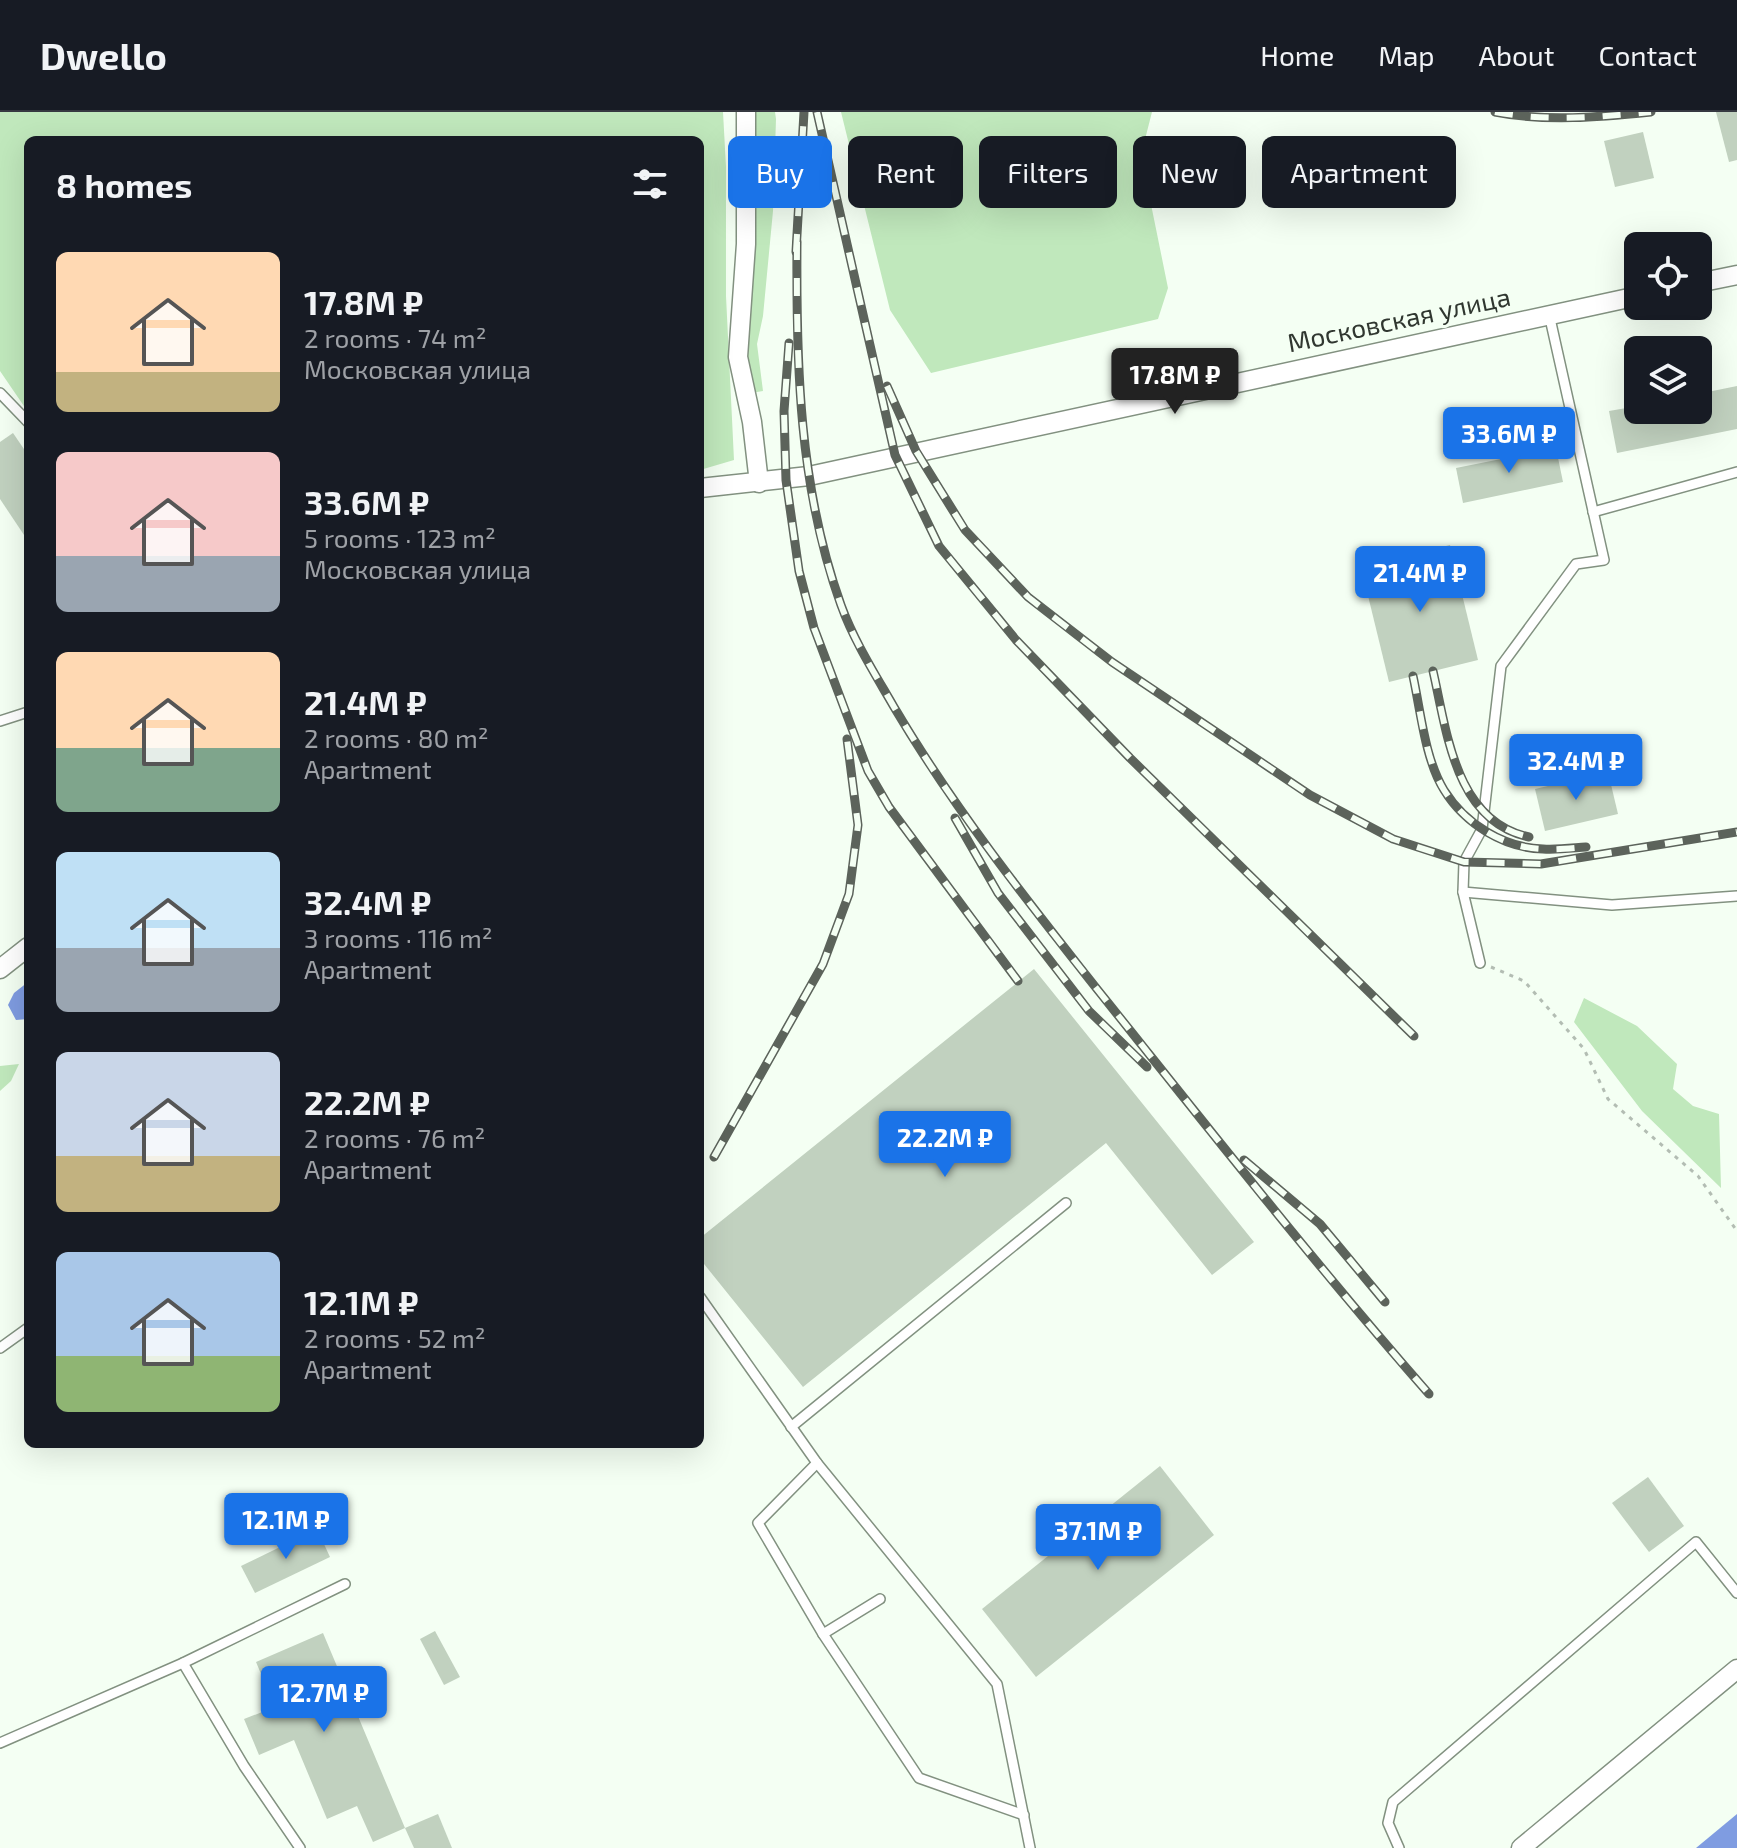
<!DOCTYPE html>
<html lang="en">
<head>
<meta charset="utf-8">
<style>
	:root { --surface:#171b24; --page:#242831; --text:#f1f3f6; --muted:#9ea1a6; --line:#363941; --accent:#1a73e8 }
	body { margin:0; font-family:"Exo 2",sans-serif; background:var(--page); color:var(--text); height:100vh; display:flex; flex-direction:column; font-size:30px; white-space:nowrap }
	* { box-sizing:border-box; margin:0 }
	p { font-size:26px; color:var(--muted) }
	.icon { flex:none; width:44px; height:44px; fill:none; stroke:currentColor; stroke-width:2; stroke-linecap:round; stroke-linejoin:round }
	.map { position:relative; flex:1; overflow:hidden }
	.details { position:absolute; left:24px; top:24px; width:680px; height:1312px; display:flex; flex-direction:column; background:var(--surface); border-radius:12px; box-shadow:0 8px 32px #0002 }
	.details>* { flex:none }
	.guide { position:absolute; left:728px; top:24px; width:760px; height:72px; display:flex; gap:16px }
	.tools { position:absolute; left:1624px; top:120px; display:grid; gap:16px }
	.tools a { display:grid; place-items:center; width:88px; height:88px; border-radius:12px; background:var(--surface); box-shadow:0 8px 32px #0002; font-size:40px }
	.price { position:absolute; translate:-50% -68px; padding:0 18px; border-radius:8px; background:var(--accent); color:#fff; font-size:26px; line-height:52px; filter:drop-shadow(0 2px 4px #0008) }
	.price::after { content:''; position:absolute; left:50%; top:48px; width:24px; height:18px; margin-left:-12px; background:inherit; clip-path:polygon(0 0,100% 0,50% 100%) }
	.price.active { background:#222; color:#fff }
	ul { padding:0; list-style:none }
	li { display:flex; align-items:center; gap:24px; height:200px; padding:0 32px }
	li span { display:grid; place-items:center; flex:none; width:224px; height:160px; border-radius:12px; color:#555 }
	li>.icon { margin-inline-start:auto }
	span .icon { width:96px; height:96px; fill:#fffc; stroke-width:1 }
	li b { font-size:34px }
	h2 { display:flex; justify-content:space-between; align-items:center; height:96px; padding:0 32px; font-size:34px }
	.pill { padding:0 28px; border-radius:12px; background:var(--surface); box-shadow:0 8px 32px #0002; font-size:28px; line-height:72px }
	.pill.active { background:var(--accent); color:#fff }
	header { display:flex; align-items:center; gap:48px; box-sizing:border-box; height:112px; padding:0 40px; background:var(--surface); border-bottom:2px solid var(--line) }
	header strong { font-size:38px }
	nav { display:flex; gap:44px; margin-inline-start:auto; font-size:28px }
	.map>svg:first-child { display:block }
	.green { fill:#c0e8bc }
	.water { fill:#7f9ce1 }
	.building { fill:#c1d1bf }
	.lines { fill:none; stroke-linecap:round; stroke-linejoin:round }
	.service-casing { stroke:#829180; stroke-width:12 }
	.minor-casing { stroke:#829180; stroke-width:21 }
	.path { stroke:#b3bdb3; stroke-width:3; stroke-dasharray:4 6; stroke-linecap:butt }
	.service { stroke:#fff; stroke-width:9 }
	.minor { stroke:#fff; stroke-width:18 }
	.rail-casing { stroke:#5c635b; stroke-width:9 }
	.rail { stroke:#f4fff3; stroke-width:6; stroke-dasharray:18; stroke-linecap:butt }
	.labels { text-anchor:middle; stroke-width:6; stroke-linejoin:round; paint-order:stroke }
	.street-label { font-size:26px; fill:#303730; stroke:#f4fff3 }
</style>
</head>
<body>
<header>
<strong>Dwello</strong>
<nav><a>Home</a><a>Map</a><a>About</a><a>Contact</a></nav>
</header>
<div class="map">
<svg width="1737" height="1736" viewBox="0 0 1737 1736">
	<rect width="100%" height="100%" fill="#f4fff3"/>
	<!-- green -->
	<g class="green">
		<path d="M0,0H723L726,55V184L734,348L700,358V28H28V300L0,259Z"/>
		<path d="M755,0H775L776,7L773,99L763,204L757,232L763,279L751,281L745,252Z"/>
		<path d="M841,0H1152L1141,43L1168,176L1158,207L931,261L890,198Z"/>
		<path d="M1584,886L1637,914L1677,952L1673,977L1693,994L1719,1002L1721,1076L1642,999L1574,910Z"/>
		<path d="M19,952L11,969L0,979V954Z"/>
	</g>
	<!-- water -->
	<g class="water">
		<path d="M28,870V907L16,908L8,893L14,881Z"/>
		<path d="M1737,1702V1736H1696Z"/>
	</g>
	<!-- building -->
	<g class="building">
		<path d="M1716,0H1737V48L1729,50Z"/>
		<path d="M1643,20L1654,66L1615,75L1604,29Z"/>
		<path d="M1737,274V317L1617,341L1609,299L1638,294V298H1698V282Z"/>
		<path d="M13,321L28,343V429L0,387V330Z"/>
		<path d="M1556,336L1563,370L1463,391L1456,356Z"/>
		<path d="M1450,433L1478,548L1389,570L1361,455Z"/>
		<path d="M1608,660L1618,702L1545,719L1535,677Z"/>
		<path d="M1034,857L1254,1130L1212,1163L1106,1031L803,1275L700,1147V1126Z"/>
		<path d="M1160,1354L1214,1423L1036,1565L982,1497Z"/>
		<path d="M1648,1365L1684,1414L1649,1440L1612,1391Z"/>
		<path d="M317,1417L330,1445L255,1481L241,1454Z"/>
		<path d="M435,1519L460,1565L444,1573L420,1527Z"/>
		<path d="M323,1521L405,1716L373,1730L357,1694L327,1707L294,1628L259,1643L244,1607L275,1595L256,1550Z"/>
		<path d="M438,1702L452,1736H414L405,1716Z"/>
	</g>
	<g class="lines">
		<defs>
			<g id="service">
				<path d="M0,281L28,310"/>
				<path d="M1593,400L1737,360"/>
				<path d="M0,609L28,600"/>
				<path d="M1463,780L1612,793L1737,784"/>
				<path d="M1480,851L1463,780L1464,750L1482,717L1501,554L1576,452L1604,448L1549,202"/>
				<path d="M700,1185L817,1351L997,1572L1030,1736"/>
				<path d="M0,1236L28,1216"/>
				<path d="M791,1315L1066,1091"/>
				<path d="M817,1351L758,1411L823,1522L919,1666L1024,1703"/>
				<path d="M823,1522L880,1487"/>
				<path d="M183,1551L244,1654L300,1736"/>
				<path d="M0,1631L183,1551L345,1472"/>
				<path d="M1399,1736L1388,1711L1393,1690L1696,1430L1737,1481"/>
			</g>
			<g id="minor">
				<path d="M746,0V132L738,245L752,310L759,371"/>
				<path d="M1698,171L1737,163"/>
				<path d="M700,376L809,364L1638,184"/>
				<path d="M0,857L28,835"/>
				<path d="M1521,1736L1737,1557"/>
			</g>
		</defs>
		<!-- service casing -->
		<use href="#service" class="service-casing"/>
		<!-- minor casing -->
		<use href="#minor" class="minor-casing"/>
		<!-- path -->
		<path class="path" d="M1491,855L1524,869L1584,937L1608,987L1698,1064L1737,1119"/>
		<!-- service -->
		<use href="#service" class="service"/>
		<!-- minor -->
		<use href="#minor" class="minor"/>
		<defs>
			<g id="rail">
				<path d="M817,0L895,343L939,434L1016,528L1130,646L1414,924"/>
				<path d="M1495,0C1546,10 1600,5 1651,0"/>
				<path d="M797,130C796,253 799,376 841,493C854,529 875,562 894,595C953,695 1025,786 1097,877C1206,1013 1314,1151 1429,1282"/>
				<path d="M796,140L804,0"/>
				<path d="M789,231L784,299L786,368L799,459L814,516L868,659L889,695L1018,869"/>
				<path d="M887,274L916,339L965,418L1028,485L1112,550L1310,683L1393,727L1464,750L1541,752L1737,720"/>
				<path d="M1433,559C1447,620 1455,709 1529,725"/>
				<path d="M1413,564C1421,601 1425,647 1444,678C1465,712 1504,736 1543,737C1557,738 1572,736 1586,735"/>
				<path d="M955,706L998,781L1089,899L1147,955"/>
				<path d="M714,1045L823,852L849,782L858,713L847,627"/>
				<path d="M1244,1048L1320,1112L1385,1190"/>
			</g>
		</defs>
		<!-- rail casing -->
		<use href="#rail" class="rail-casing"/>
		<!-- rail -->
		<use href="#rail" class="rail"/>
	</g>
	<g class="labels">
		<!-- street labels -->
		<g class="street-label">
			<text transform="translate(1399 208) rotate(-12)" y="9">Московская улица</text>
		</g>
	</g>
</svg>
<div class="tools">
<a><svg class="icon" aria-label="locate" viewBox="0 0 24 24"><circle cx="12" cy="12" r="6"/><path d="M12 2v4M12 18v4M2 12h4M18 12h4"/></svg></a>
<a><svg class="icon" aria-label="layers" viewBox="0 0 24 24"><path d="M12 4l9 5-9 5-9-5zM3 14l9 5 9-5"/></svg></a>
</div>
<b class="price active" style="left:1175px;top:304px">17.8M ₽</b>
<b class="price" style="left:1509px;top:363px">33.6M ₽</b>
<b class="price" style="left:1420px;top:502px">21.4M ₽</b>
<b class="price" style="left:1576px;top:690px">32.4M ₽</b>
<b class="price" style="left:945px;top:1067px">22.2M ₽</b>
<b class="price" style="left:286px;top:1449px">12.1M ₽</b>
<b class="price" style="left:1098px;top:1460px">37.1M ₽</b>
<b class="price" style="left:324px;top:1622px">12.7M ₽</b>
<div class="guide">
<a class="pill active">Buy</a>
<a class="pill">Rent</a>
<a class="pill">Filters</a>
<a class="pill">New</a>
<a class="pill">Apartment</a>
</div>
<section class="details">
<h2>8 homes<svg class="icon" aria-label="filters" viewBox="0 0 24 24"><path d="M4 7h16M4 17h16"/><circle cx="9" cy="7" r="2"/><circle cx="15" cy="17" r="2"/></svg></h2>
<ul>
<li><span style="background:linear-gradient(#ffd9b3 75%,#c2b280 0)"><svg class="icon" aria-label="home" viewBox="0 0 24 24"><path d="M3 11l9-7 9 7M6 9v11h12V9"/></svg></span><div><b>17.8M ₽</b><p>2 rooms · 74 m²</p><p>Московская улица</p></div></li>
<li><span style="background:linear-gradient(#f6c9c9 65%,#9aa5b1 0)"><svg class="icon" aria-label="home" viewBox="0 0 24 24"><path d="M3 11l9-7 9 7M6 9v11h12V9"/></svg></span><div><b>33.6M ₽</b><p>5 rooms · 123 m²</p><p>Московская улица</p></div></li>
<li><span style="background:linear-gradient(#ffd9b3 60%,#7fa58c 0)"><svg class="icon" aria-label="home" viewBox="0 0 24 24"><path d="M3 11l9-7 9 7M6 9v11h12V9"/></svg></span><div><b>21.4M ₽</b><p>2 rooms · 80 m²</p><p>Apartment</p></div></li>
<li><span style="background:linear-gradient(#bfe0f5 60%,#9aa5b1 0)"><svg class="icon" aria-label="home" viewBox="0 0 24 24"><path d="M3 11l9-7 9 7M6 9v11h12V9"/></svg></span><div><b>32.4M ₽</b><p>3 rooms · 116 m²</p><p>Apartment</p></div></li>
<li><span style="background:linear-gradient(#c9d6e8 65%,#c2b280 0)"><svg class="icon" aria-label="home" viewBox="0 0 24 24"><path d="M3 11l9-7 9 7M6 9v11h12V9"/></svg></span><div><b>22.2M ₽</b><p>2 rooms · 76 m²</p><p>Apartment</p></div></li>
<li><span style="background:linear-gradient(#a9c7e8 65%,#8fb573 0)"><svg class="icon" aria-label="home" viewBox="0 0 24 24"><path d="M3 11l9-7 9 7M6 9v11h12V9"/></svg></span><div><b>12.1M ₽</b><p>2 rooms · 52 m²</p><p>Apartment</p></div></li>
</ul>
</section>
</div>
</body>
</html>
